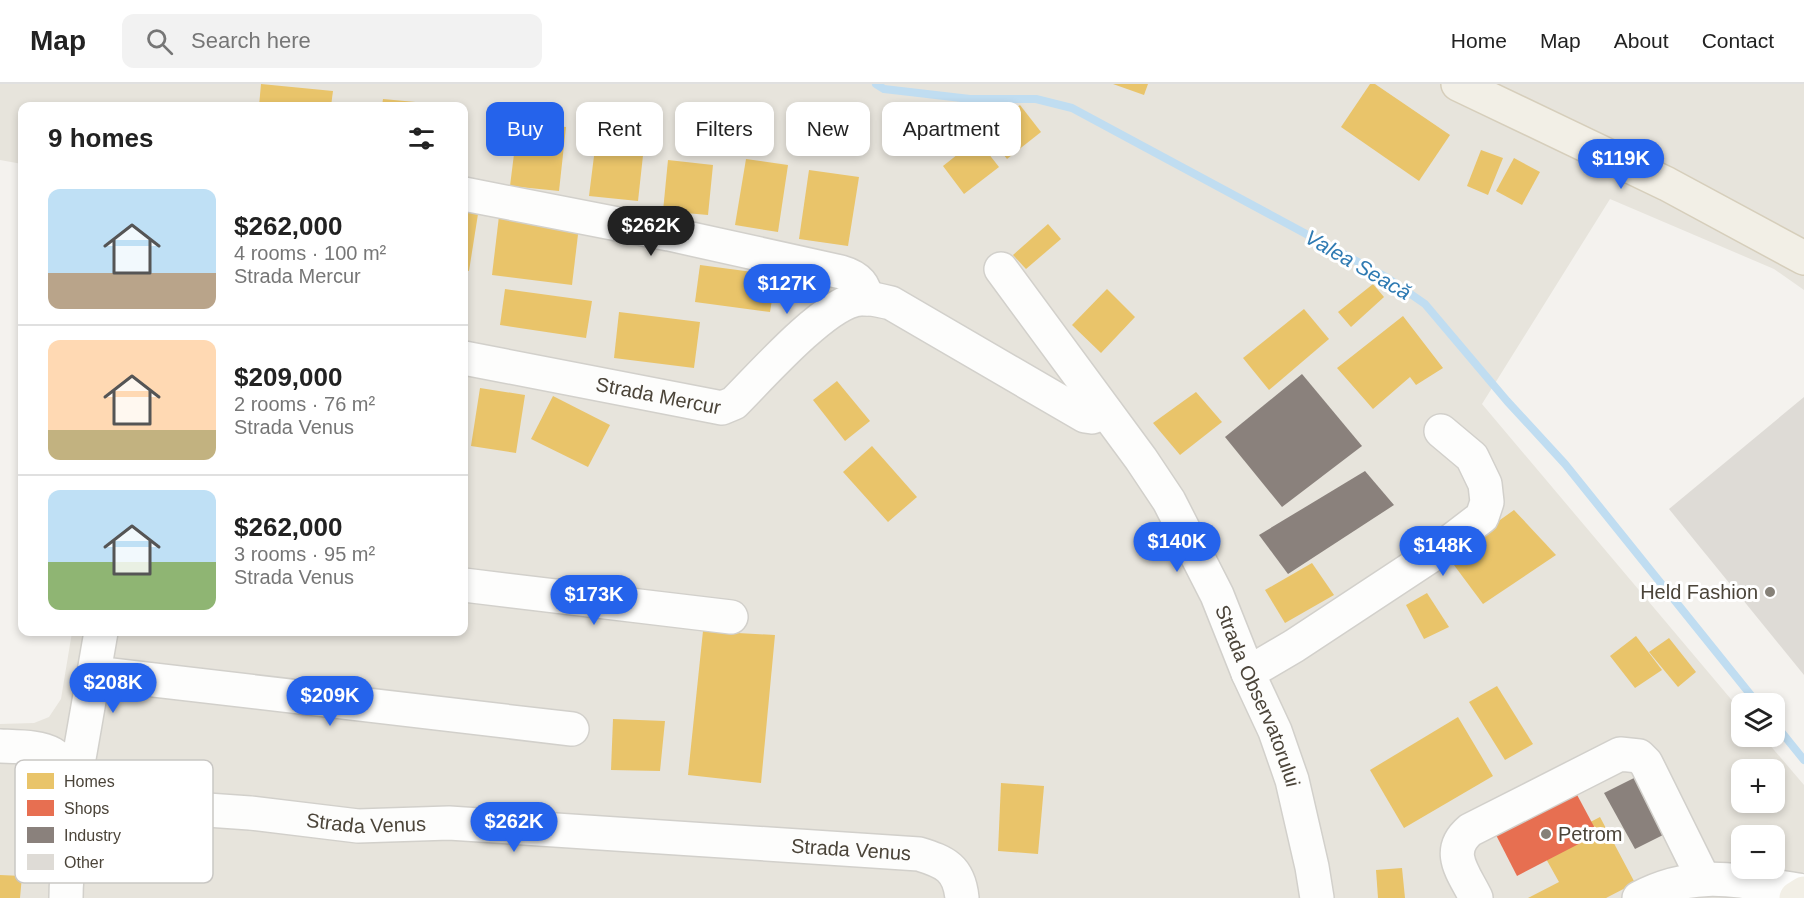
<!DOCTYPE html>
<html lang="en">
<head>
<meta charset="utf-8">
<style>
	:root { --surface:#fff; --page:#f2f2f2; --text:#222; --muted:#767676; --line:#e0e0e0; --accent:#2563eb }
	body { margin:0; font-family:Arial,sans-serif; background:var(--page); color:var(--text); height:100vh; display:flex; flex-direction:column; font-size:22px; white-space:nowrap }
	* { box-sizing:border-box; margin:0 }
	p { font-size:20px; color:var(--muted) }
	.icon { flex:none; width:33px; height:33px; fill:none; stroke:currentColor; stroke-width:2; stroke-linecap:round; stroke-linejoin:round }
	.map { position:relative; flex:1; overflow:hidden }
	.panel { position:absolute; left:18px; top:18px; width:450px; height:534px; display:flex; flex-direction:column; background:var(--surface); border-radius:12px; box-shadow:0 3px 9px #0003 }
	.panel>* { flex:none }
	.banner { position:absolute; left:486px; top:18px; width:570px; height:54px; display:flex; gap:12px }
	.fabs { position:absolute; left:1731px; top:609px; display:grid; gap:12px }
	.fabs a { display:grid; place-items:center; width:54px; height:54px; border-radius:12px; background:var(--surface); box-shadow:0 3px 9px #0003; font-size:30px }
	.price { position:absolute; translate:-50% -51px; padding:0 14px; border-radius:21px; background:var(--accent); color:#fff; font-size:20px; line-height:39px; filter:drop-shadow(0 2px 3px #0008) }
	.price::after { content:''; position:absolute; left:50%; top:36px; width:18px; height:14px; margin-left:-9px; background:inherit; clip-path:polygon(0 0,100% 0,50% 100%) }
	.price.current { background:#222; color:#fff }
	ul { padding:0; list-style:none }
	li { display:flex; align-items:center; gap:18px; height:150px; padding:0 30px }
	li+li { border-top:2px solid var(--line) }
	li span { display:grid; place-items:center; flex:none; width:168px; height:120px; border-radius:12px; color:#555 }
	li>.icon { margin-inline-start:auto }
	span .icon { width:72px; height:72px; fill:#fffc; stroke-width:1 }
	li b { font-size:26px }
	h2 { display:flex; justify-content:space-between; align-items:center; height:72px; padding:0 30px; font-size:26px }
	.chip { padding:0 21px; border-radius:12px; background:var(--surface); box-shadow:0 3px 9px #0003; font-size:21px; line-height:54px }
	.chip.current { background:var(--accent); color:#fff }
	header { display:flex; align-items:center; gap:36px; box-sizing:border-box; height:84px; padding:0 30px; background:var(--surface); border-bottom:2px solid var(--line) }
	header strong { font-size:28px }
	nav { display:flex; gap:33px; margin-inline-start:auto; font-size:21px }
	.search { width:420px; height:54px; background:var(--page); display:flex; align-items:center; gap:15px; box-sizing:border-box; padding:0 21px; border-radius:12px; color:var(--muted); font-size:22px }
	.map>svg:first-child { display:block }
	.residential { fill:#e7e4dc; fill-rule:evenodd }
	.homes { fill:#e9c46a }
	.shops { fill:#e76f51 }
	.industry { fill:#8a817c }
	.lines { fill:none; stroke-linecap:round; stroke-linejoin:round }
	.stream { stroke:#c0ddf1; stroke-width:8 }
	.building { fill:#dedbd6 }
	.minor-casing { stroke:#d2d0cb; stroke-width:36 }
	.major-casing { stroke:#d6cebb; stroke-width:36 }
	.minor { stroke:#fdfdfc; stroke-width:33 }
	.major { stroke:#f2efe6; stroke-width:33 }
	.poi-dot { fill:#868178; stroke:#fff; stroke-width:2 }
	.labels { text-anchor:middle; stroke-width:6; stroke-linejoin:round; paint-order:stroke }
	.street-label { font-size:20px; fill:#4b4439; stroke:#fff }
	.poi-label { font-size:20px; fill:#4b4439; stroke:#fff; text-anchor:end }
	.water-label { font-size:21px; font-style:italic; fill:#2e7ab2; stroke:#fff }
	.key { fill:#fff; stroke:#c9c7c4; stroke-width:1.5 }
	.key-label { font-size:16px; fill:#4b4439 }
</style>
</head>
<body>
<header>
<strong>Map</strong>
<div class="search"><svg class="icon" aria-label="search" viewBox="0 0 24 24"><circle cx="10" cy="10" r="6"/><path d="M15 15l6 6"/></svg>Search here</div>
<nav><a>Home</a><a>Map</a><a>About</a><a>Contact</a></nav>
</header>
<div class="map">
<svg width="1804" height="814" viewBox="0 0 1804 814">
	<rect width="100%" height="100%" fill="#f4f2ee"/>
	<!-- residential -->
	<path class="residential" d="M0,0H1804V206L1774,185L1610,115L1482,320L1741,627L1742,652L1763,653L1804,701V788L1751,814H0V640L34,639L49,633L61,615L72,548H464V22H22V80L0,76ZM1742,686H1774V718H1742ZM1742,752H1774V784H1742Z"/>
	<!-- homes -->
	<g class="homes">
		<path d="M261,0L333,7L331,22H259Z"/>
		<path d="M1113,0H1148L1144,11Z"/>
		<path d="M1370,0H1375L1450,51L1419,97L1341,43Z"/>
		<path d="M383,15L448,21V22H382Z"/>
		<path d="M1020,21L1041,48L1007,75L985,47Z"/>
		<path d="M518,38L566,43L559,107L510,102Z"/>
		<path d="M597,48L645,53L638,117L589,112Z"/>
		<path d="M977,55L999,83L964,110L943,82Z"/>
		<path d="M1481,66L1503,74L1488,111L1467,102Z"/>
		<path d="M1514,74L1540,88L1522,121L1496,107Z"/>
		<path d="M746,75L788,81L778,148L735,141Z"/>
		<path d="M668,76L713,81L708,131L663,127Z"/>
		<path d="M809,86L859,93L848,162L799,155Z"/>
		<path d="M464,128L478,130L469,187L464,186Z"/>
		<path d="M499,132L579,142L572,201L492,191Z"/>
		<path d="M1048,140L1061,155L1026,185L1013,171Z"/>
		<path d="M700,181L776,191L770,228L695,218Z"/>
		<path d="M1373,200L1384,213L1351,243L1338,228Z"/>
		<path d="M505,205L592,217L586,254L500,241Z"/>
		<path d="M1107,205L1135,233L1101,269L1072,241Z"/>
		<path d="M1304,225L1329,255L1269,306L1243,274Z"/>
		<path d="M619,228L700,238L694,284L614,274Z"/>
		<path d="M1403,232L1443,284L1416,301L1410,293L1373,325L1337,284Z"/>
		<path d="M837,297L870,337L845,357L813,316Z"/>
		<path d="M480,304L525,311L516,369L471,362Z"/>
		<path d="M1196,308L1222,338L1180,371L1153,339Z"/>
		<path d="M553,312L610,341L588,383L531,355Z"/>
		<path d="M872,362L917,413L888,438L843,388Z"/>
		<path d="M1514,426L1556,471L1483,520L1448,473Z"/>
		<path d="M1312,479L1334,511L1285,539L1265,506Z"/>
		<path d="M1427,509L1449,543L1424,555L1406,521Z"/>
		<path d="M703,547L775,551L761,699L688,691Z"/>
		<path d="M1636,552L1662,586L1635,604L1610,572Z"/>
		<path d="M1669,554L1696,588L1678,603L1649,568Z"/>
		<path d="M1497,602L1533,660L1505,676L1469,618Z"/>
		<path d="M1458,633L1493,692L1404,744L1370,686Z"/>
		<path d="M613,635L665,637L660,687L611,686Z"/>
		<path d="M1001,699L1044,702L1038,770L998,767Z"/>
		<path d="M1600,733L1635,799L1606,814H1528L1559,798L1540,764Z"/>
		<path d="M1402,784L1405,814H1378L1376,786Z"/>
		<path d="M0,791L22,792L20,814H0Z"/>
	</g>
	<!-- shops -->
	<path class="shops" d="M1575,707L1598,750L1517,792L1495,749Z"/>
	<!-- industry -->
	<g class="industry">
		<path d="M1302,290L1362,362L1282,423L1225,353Z"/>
		<path d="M1365,387L1394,421L1288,490L1259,451Z"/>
		<path d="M1636,693L1667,749L1635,765L1604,709Z"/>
	</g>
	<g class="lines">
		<!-- stream -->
		<g class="stream">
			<path d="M876,0L884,5L970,15H1036L1072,24L1386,193L1425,220L1507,317L1565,380L1758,620"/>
			<path d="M1774,639L1804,676"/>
		</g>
	</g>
	<!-- building -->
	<path class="building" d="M1804,313V591L1669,425Z"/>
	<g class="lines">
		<defs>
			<g id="minor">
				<path d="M464,110L669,150L841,188C855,192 865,199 866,215"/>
				<path id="s1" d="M1001,185L1141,375L1169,417L1217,511L1248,589L1275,647L1292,696L1312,783L1317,814"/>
				<path id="s2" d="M464,274L722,324L734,319C761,292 820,225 854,216C867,213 879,216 891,219L1085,332L1092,333L1106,328"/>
				<path d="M464,501L731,533"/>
				<path d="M94,589L572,645"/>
				<path d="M1248,589L1294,562L1435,469L1482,433L1487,418L1485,400L1472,373L1441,347"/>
				<path d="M0,662C46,664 63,662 77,711"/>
				<path d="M74,703L101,548"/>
				<path id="s3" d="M81,728L141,730L207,726L250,729L358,742L449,739L919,770C945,778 959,784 962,814"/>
				<path d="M66,814C66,783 72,757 81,728"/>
				<path d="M1476,814C1464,789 1444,768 1470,746L1620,670L1639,672L1646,679L1703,794"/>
				<path d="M1639,814C1698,783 1742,798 1804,807"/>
			</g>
			<g id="major">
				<path d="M1458,0L1667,100L1804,174"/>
				<path d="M1796,814L1804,809"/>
			</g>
		</defs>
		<!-- minor casing -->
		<use href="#minor" class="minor-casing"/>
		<!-- major casing -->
		<use href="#major" class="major-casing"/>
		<!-- minor -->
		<use href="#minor" class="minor"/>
		<!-- major -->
		<use href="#major" class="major"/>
	</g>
	<!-- markers -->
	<g class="poi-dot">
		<circle cx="1770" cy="508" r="6"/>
		<circle cx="1546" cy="750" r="6"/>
	</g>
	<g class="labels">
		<!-- street labels -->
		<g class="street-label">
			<text dy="7" stroke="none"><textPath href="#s2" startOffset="198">Strada Mercur</textPath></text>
			<text dy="7" stroke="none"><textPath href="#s1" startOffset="501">Strada Observatorului</textPath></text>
			<text dy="7" stroke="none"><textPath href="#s3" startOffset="286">Strada Venus</textPath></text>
			<text dy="7" stroke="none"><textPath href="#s3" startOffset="772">Strada Venus</textPath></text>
		</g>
		<!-- poi labels -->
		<g class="poi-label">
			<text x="1758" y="515">Held Fashion</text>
			<text x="1558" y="757" text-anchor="start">Petrom</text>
		</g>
		<!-- water labels -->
		<g class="water-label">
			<text transform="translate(1358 181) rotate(30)" y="7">Valea Seacă</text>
		</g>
	</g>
	<!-- legend -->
	<rect x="15" y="676" width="198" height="123" rx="9" class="key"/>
	<rect x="27" y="689" width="27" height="16" fill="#e9c46a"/>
	<rect x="27" y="716" width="27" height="16" fill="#e76f51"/>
	<rect x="27" y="743" width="27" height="16" fill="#8a817c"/>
	<rect x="27" y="770" width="27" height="16" fill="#dedbd6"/>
	<g class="key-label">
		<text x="64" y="703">Homes</text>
		<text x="64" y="730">Shops</text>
		<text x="64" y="757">Industry</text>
		<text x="64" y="784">Other</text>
	</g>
</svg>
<div class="fabs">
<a><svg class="icon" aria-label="layers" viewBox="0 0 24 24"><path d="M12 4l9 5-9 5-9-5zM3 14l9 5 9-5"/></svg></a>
<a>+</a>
<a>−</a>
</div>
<b class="price" style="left:1621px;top:106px">$119K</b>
<b class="price current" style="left:651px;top:173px">$262K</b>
<b class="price" style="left:787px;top:231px">$127K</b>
<b class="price" style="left:1177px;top:489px">$140K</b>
<b class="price" style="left:1443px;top:493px">$148K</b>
<b class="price" style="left:594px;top:542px">$173K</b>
<b class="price" style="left:113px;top:630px">$208K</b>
<b class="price" style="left:330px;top:643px">$209K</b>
<b class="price" style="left:514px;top:769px">$262K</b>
<div class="banner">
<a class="chip current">Buy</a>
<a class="chip">Rent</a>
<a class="chip">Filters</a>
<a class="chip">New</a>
<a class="chip">Apartment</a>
</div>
<section class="panel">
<h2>9 homes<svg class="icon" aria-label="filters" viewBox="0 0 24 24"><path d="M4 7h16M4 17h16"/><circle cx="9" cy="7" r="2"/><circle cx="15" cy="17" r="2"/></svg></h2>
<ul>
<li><span style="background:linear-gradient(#bfe0f5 70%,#b9a48a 0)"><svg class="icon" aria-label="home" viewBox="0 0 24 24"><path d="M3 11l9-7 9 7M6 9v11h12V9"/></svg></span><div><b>$262,000</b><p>4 rooms · 100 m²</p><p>Strada Mercur</p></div></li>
<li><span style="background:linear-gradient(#ffd9b3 75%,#c2b280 0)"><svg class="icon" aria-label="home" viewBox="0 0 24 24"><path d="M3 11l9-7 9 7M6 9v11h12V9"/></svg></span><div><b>$209,000</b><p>2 rooms · 76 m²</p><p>Strada Venus</p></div></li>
<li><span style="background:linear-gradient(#bfe0f5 60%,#8fb573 0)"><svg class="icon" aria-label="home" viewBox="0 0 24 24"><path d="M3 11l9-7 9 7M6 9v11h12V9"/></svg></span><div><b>$262,000</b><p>3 rooms · 95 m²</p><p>Strada Venus</p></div></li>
</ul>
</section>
</div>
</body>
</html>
